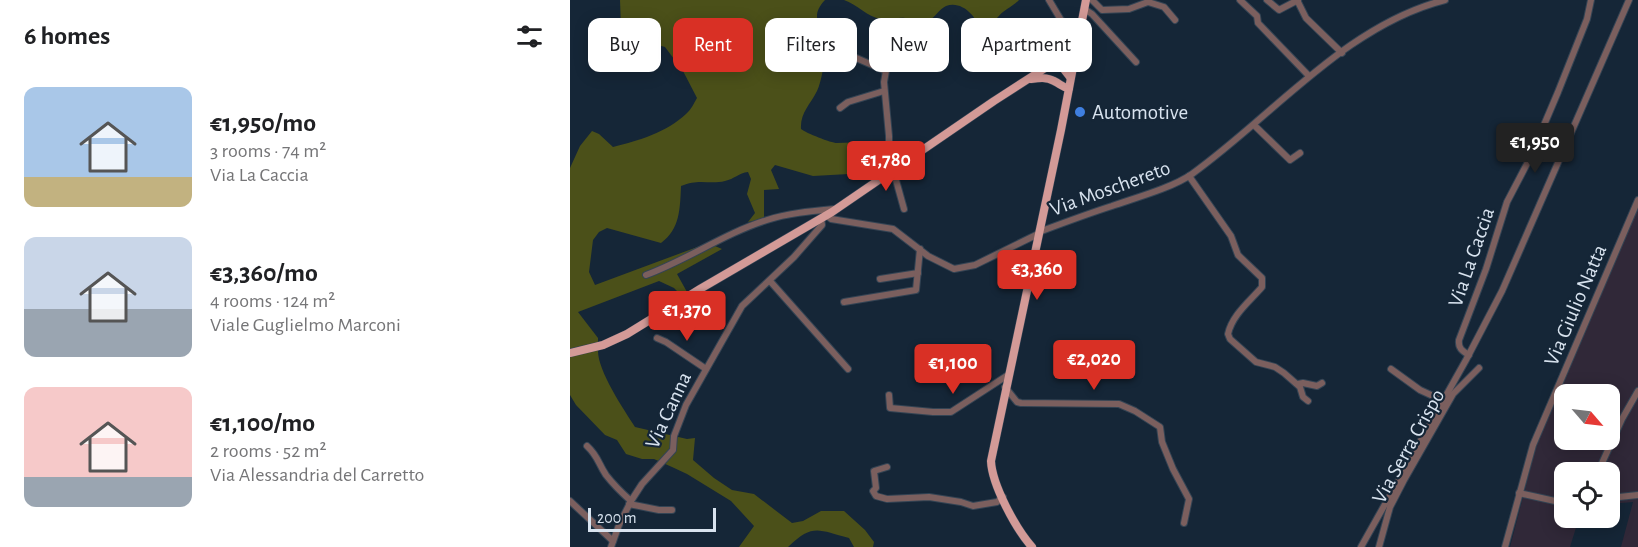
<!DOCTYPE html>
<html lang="en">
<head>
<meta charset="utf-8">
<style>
	:root { --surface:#fff; --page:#f6f6f6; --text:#202124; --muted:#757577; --accent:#d93025 }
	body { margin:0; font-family:"Alegreya Sans",sans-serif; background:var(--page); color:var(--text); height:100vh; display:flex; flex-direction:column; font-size:22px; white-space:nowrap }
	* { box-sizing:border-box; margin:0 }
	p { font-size:20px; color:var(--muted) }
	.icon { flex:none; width:33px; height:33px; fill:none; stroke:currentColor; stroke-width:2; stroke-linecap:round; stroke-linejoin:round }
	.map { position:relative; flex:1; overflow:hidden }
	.drawer { display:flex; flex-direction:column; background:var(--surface); width:570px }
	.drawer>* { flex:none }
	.top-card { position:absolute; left:18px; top:18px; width:570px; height:54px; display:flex; gap:12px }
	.needle { width:39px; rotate:118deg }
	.buttons { position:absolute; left:984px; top:384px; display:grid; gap:12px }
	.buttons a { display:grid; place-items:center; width:66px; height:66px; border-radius:12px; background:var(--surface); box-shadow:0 3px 15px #0003; font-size:30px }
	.scale { position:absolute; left:18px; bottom:15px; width:128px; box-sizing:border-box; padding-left:6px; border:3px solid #d8e3ef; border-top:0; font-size:16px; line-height:21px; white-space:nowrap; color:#d8e3ef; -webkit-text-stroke:4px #152637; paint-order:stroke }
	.price { position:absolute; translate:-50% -51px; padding:0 14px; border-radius:6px; background:var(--accent); color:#fff; font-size:20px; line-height:39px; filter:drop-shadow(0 2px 3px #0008) }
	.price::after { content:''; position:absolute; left:50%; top:36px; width:18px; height:14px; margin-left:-9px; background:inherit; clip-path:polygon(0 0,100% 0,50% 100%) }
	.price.on { background:#222; color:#fff }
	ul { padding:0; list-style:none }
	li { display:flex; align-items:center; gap:18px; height:150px; padding:0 24px }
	li span { display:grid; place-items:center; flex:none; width:168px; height:120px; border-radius:12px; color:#555 }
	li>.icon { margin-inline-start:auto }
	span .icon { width:72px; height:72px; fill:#fffc; stroke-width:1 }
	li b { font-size:26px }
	h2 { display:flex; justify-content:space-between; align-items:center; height:72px; padding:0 24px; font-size:26px }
	.tag { padding:0 21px; border-radius:12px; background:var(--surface); box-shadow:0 3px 15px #0003; font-size:21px; line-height:54px }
	.tag.on { background:var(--accent); color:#fff }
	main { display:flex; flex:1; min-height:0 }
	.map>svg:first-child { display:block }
	.industrial { fill:#302838; fill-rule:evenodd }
	.green { fill:#4b5019 }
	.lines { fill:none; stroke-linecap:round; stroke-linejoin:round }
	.minor-casing { stroke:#344454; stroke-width:8 }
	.major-casing { stroke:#344454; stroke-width:9 }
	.minor { stroke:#7b5f5e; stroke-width:6 }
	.major { stroke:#d39a97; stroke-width:8 }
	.shop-dot { fill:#3f7fe0; stroke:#152637; stroke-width:2 }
	.labels { text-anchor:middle; stroke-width:4.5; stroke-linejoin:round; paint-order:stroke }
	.poi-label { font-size:21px; fill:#d8e3ef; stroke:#152637; text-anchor:start }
	.street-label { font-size:21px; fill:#d8e3ef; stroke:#152637 }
</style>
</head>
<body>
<main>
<section class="drawer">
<h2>6 homes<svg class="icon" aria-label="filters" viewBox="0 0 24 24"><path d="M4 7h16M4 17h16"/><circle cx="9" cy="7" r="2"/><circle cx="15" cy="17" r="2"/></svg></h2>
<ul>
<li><span style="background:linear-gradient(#a9c7e8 75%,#c2b280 0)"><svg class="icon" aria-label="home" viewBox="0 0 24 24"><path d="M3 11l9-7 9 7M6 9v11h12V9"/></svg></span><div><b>€1,950/mo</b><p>3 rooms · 74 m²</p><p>Via La Caccia</p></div></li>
<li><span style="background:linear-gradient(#c9d6e8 60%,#9aa5b1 0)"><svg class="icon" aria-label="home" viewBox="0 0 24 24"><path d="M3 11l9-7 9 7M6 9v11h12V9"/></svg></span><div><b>€3,360/mo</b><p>4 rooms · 124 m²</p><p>Viale Guglielmo Marconi</p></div></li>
<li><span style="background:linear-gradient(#f6c9c9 75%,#9aa5b1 0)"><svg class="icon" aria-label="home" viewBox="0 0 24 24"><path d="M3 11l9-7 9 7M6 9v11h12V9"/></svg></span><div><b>€1,100/mo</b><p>2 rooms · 52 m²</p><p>Via Alessandria del Carretto</p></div></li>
</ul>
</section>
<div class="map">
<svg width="1068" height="547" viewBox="0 0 1068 547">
	<rect width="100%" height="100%" fill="#152637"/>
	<!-- industrial -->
	<path class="industrial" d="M1068,208V547H1051L1063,502L1040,504V472H994V518H1009L1000,547H940L967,443ZM994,394H1040V440H994Z"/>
	<!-- green -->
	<g class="green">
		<path d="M50,0H255C238,18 253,26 255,44C256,55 252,81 247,91C240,105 230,113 231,129C236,133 261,143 267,143C277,143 287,142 297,141L279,174L243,176L205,165L201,170L209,189L194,190V219L178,222L185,213L177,194L181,179L178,172C169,173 164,179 155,181C139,185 130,178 111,186C110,209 110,229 91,243L37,228L29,232L23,240L19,272L25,285L138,243L152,249L107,274L117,292L113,297L104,288L89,281L8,312L28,338V342L0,350V168L10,146L22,131L29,134L43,147C68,141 97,132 116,114C121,110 124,103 127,98L113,71L95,47L62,38L51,28Z"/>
		<path d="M274,0H449C442,7 433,10 427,18C417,29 414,43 403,53H399L396,45L410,30C407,17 392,0 376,6C369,9 365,18 358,21C349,24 343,19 335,18C327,17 319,21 311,19C297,17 287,4 274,0Z"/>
		<path d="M28,350C27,370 54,410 65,427L117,439L125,438L123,460L144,478L162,490L184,494L222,523L233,521L251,511H274L295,530L304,542L303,547H284L279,538C248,530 243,523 218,547H169L184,526L161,501L117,474L102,467L84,459H72L56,454L47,440L35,435L6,405L0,395V356Z"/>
	</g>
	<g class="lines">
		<defs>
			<g id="minor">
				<path d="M479,0L491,20L509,32"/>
				<path d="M522,0L532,10L559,9L578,2L594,7L605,20"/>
				<path d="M670,0L687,16L688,23L739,76"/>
				<path d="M697,0L709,10L728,0"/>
				<path d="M727,0L736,18L772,53"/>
				<path d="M514,9L522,14L566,62"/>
				<path d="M277,54L316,71L314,82L319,136V155L334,209"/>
				<path d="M270,108L278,102L314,91"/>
				<path d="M684,125L720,160L730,153"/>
				<path d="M619,176L661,236L668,255L692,278V287C680,301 662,315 658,334L660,339L686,362L705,367L714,373L730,387L733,397L738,401"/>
				<path d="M256,215L261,219L323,229L358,256L384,269L405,265L468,234"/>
				<path d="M469,232C493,223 517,214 542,206C565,198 602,188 622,174C703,116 776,25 875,0"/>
				<path d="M76,275C117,260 155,233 197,220C218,213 243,211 265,209"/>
				<path d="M310,279L348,273"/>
				<path d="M200,281L278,369"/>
				<path d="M274,302L346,290L350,249"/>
				<path d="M87,338L96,342L136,369"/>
				<path d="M899,355C892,351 888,348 889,340L916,269L937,202L960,158L988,92L1017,19L1021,0"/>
				<path d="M821,369L850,390L874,401"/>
				<path d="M728,384L733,383L747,386L752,383"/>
				<path d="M435,387L447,402L451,403L549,404L565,411L590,427L592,442L603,469L619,499L614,523"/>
				<path d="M319,395L320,408L363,412H381L438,375"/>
				<path d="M17,446C28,456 28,463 36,475C43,484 52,493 61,501"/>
				<path d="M317,467L304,471L306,488L303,491L306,496L317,499L359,497L391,502L403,506L427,502L433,497"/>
				<path d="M1028,472L1052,419L1068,391"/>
				<path d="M949,493L994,503"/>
				<path d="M1040,498L1068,495"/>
				<path d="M0,501L43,541"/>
				<path d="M59,504L89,510H102"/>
				<path d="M41,547L49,525L61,501L72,484L103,450L104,436L116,405L172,306L224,257L252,225L251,218"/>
				<path d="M791,547L896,360L932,291L1059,0"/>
				<path d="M809,547L820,507L834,480L883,394L909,368"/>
				<path d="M935,547L963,445L1068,200"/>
			</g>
			<g id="major">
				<path d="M483,63L493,68L500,77"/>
				<path d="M461,79C469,78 477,77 484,81C491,84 491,87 499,88"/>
				<path d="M0,353L33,345L57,334L130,289L262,212L424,101L483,63L498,50L509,32"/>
				<path d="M462,547C446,529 422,485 421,461L491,130L516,0"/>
			</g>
		</defs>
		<!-- minor casing -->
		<use href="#minor" class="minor-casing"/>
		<!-- major casing -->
		<use href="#major" class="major-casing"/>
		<!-- minor -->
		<use href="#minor" class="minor"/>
		<!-- major -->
		<use href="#major" class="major"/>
	</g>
	<!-- markers -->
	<circle class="shop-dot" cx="510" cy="112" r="6"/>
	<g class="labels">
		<!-- poi labels -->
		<g class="poi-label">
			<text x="522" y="119">Automotive</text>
		</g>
		<!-- street labels -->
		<g class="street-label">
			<text transform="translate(540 188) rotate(-20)" y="7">Via Moschereto</text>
			<text transform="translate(901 257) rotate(-71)" y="7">Via La Caccia</text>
			<text transform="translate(1005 305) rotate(-67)" y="7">Via Giulio Natta</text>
			<text transform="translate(98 410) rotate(-65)" y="7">Via Canna</text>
			<text transform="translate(838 446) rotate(-61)" y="7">Via Serra Crispo</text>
		</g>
	</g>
</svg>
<div class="buttons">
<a><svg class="needle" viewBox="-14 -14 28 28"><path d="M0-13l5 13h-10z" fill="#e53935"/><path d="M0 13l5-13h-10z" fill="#757577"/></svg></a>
<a><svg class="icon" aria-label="locate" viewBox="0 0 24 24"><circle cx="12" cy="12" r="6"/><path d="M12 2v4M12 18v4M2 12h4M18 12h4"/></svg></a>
</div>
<div class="scale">200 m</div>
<b class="price on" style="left:965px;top:174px">€1,950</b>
<b class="price" style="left:316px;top:192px">€1,780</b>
<b class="price" style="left:467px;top:301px">€3,360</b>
<b class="price" style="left:117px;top:342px">€1,370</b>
<b class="price" style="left:524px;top:391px">€2,020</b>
<b class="price" style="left:383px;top:395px">€1,100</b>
<div class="top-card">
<a class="tag">Buy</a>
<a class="tag on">Rent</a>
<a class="tag">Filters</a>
<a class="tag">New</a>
<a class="tag">Apartment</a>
</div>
</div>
</main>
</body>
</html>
